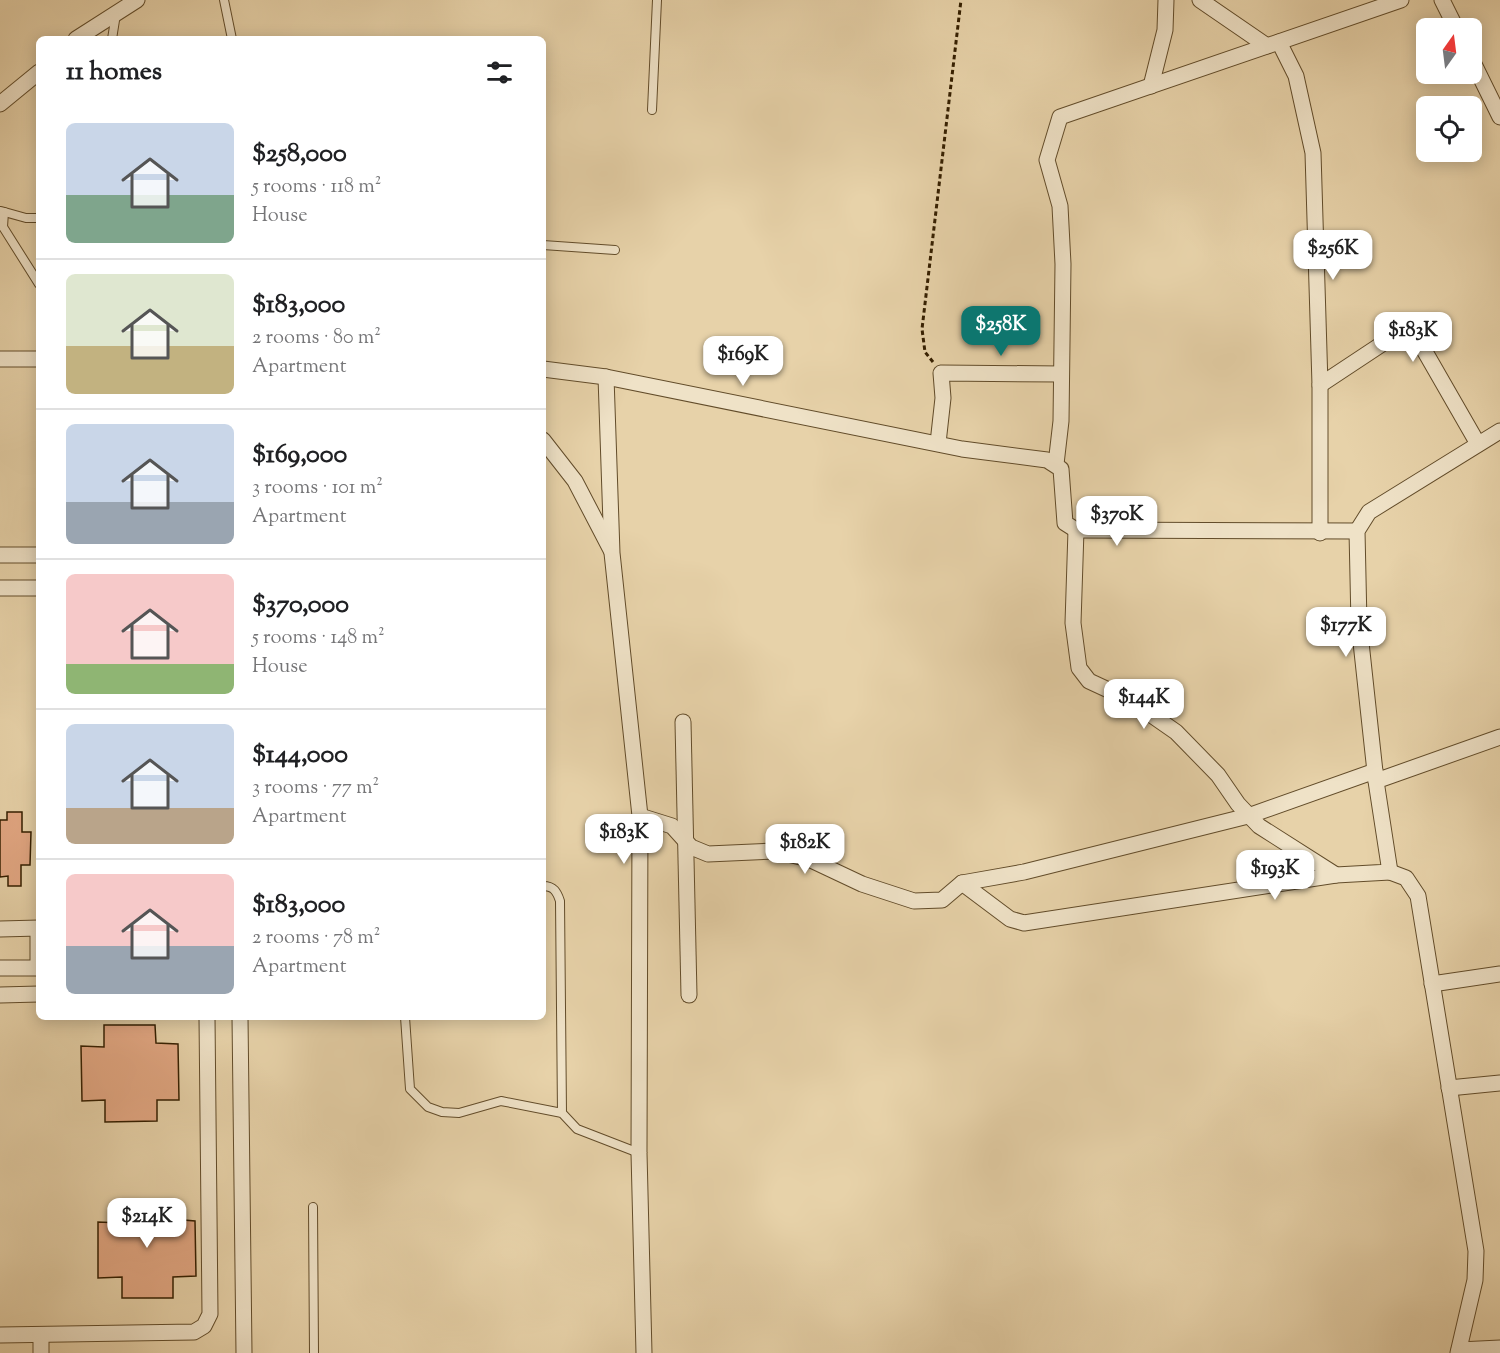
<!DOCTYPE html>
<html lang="en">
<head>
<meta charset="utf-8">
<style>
	:root { --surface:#fff; --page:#f2f2f2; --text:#202124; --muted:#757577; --line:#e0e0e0; --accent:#0f766e }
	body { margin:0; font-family:"Sorts Mill Goudy",serif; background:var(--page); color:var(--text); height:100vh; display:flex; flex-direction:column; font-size:22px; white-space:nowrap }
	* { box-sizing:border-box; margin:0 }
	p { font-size:20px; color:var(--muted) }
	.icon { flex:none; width:33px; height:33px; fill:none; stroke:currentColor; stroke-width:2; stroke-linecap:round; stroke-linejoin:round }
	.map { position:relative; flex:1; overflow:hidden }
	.details { position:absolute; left:36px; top:36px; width:510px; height:984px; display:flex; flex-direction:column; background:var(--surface); border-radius:9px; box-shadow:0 3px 15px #0003 }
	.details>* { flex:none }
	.needle { width:39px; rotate:14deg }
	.controls { position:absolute; left:1416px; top:18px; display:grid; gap:12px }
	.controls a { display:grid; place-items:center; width:66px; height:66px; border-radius:9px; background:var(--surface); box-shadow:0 3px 15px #0003; font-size:30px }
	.price { position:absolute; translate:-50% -51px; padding:0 14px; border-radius:12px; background:#fff; color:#222; font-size:20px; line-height:39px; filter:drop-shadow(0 2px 3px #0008) }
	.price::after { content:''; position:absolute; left:50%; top:36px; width:18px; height:14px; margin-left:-9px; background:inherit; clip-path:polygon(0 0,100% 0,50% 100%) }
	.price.current { background:var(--accent); color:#fff }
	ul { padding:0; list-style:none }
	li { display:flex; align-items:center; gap:18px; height:150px; padding:0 30px }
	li+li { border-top:2px solid var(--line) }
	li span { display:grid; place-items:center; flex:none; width:168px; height:120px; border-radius:9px; color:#555 }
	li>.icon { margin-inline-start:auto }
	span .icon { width:72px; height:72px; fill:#fffc; stroke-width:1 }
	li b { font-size:26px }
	h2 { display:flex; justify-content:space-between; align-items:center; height:72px; padding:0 30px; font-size:26px }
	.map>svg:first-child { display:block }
	.building { fill:#e3a884; stroke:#351f00; stroke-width:1.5 }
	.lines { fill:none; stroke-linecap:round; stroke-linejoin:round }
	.lane-casing { stroke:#624c2a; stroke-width:10 }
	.street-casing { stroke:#624c2a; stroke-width:17 }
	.path { stroke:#351f00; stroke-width:3; stroke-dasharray:4.5 3; stroke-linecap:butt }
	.lane { stroke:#efe2c7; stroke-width:8 }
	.street { stroke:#efe2c7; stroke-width:15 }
</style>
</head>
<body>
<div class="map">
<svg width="1500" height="1353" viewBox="0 0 1500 1353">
	<rect width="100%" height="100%" fill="#e7d2a9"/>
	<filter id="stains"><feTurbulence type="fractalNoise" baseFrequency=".00333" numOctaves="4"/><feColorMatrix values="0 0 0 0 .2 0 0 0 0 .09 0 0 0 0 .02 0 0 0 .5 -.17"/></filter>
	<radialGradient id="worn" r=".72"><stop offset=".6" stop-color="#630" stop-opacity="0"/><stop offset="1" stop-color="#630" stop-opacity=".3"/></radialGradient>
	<!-- building -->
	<g class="building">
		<path d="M7,812H22V832H31L30,865H21V886H8V876L0,877V820H7Z"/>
		<path d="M104,1025H155L156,1043L178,1044L179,1100H157V1121L105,1122V1100L82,1101L81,1046L104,1047Z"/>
		<path d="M121,1201H172V1219L195,1221L196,1276L173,1277V1298H122V1277L98,1278V1222L121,1223Z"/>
	</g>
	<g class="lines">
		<defs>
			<g id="lane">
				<path d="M224,0L232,39"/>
				<path d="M112,39L116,14"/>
				<path d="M652,110L657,0"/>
				<path d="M1,211L26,218H39"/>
				<path d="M4,212L3,227L39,284"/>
				<path d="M543,245L615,250"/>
				<path d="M543,886C554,886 557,892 560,901L562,1113"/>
				<path d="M405,1017L410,1089L428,1107L442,1112L459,1113L501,1101L562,1113L577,1129L639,1153"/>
				<path d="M313,1207L314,1353"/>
			</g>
			<g id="street">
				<path d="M1200,0L1267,46"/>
				<path d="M1442,0L1456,28"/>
				<path d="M76,39L137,0"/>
				<path d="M1279,42L1296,76L1313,153L1320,385V533"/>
				<path d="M1472,60L1500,117"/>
				<path d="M1151,86L1165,30L1166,0"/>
				<path d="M0,104L39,72"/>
				<path d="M0,359H39"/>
				<path d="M543,369L606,377L962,449L1047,460L1061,469L1065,523L1076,530L1357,531"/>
				<path d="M606,377L612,553L640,816L639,1153L644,1353"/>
				<path d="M1320,385L1388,340L1410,335L1420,343L1478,444"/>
				<path d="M543,440L575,481L611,550"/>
				<path d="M938,443L943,398L941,373L1061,374"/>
				<path d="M1056,464L1061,421L1063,264L1060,206L1047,160L1060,117L1401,0"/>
				<path d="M1076,530L1073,623L1079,668L1089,681L1130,700L1176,732L1218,775L1238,804L1259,826L1336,875"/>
				<path d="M0,555H39"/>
				<path d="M0,588H39"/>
				<path d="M683,722L689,995"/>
				<path d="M1376,781L1359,624L1357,531L1369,512L1500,431"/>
				<path d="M640,816L672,826L691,847L708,854L775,851L809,859L862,884L914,901L942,900L962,883L1024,872L1248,816L1375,771"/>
				<path d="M1390,872L1406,878L1418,896L1476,1251L1475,1280L1458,1353"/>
				<path d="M962,883L1010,919L1024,923L1336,875L1390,872L1376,781L1500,737"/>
				<path d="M0,929L39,928"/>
				<path d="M38,929V968"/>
				<path d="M0,968H39"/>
				<path d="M1432,984L1500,974"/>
				<path d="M0,995L39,994"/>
				<path d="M240,1017L244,1353"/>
				<path d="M1449,1088L1500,1083"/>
				<path d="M0,1335L194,1332L204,1326L210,1314L207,1017"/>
				<path d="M1459,1350L1500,1348"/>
				<path d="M41,1353V1335"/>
			</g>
		</defs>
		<!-- lane casing -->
		<use href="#lane" class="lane-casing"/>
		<!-- street casing -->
		<use href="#street" class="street-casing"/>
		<!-- path -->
		<path class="path" d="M933,362L925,352L922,329L961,0"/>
		<!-- lane -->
		<use href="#lane" class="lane"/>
		<!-- street -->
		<use href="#street" class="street"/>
	</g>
	<rect width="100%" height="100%" filter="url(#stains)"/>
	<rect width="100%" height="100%" fill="url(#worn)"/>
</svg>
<div class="controls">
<a><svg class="needle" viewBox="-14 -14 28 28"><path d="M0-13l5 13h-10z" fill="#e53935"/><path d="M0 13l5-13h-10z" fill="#757577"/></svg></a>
<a><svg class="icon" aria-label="locate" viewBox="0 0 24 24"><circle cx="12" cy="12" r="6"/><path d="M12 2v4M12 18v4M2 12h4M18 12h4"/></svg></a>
</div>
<b class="price" style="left:1333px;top:281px">$256K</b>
<b class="price current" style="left:1001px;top:357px">$258K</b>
<b class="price" style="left:1413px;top:363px">$183K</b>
<b class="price" style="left:743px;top:387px">$169K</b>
<b class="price" style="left:1117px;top:547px">$370K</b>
<b class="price" style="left:1346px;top:658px">$177K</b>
<b class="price" style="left:1144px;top:730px">$144K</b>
<b class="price" style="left:624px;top:865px">$183K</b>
<b class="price" style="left:805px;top:875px">$182K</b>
<b class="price" style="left:1275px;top:901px">$193K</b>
<b class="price" style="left:147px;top:1249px">$214K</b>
<section class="details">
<h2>11 homes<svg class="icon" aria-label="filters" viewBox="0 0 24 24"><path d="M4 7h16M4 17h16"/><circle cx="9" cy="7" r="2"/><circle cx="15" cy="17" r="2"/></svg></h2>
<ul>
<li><span style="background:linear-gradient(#c9d6e8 60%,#7fa58c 0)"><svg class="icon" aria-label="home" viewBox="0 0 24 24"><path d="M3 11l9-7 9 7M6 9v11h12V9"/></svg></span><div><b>$258,000</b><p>5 rooms · 118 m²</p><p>House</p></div></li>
<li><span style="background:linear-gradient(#dfe7d0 60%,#c2b280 0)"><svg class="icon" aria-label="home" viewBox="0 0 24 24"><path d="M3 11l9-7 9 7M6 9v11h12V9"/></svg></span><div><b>$183,000</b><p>2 rooms · 80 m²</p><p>Apartment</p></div></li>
<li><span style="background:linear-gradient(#c9d6e8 65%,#9aa5b1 0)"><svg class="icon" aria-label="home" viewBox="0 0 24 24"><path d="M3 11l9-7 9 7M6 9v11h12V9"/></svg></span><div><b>$169,000</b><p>3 rooms · 101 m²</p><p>Apartment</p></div></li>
<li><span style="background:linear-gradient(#f6c9c9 75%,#8fb573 0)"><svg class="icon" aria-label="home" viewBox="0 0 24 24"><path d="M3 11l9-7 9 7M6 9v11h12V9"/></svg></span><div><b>$370,000</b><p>5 rooms · 148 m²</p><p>House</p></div></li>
<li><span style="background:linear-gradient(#c9d6e8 70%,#b9a48a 0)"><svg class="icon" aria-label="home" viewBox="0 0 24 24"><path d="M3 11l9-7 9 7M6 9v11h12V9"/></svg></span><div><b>$144,000</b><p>3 rooms · 77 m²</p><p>Apartment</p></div></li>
<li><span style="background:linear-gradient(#f6c9c9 60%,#9aa5b1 0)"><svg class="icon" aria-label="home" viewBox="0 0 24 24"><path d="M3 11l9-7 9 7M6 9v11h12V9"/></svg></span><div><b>$183,000</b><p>2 rooms · 78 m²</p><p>Apartment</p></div></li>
</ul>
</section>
</div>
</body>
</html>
